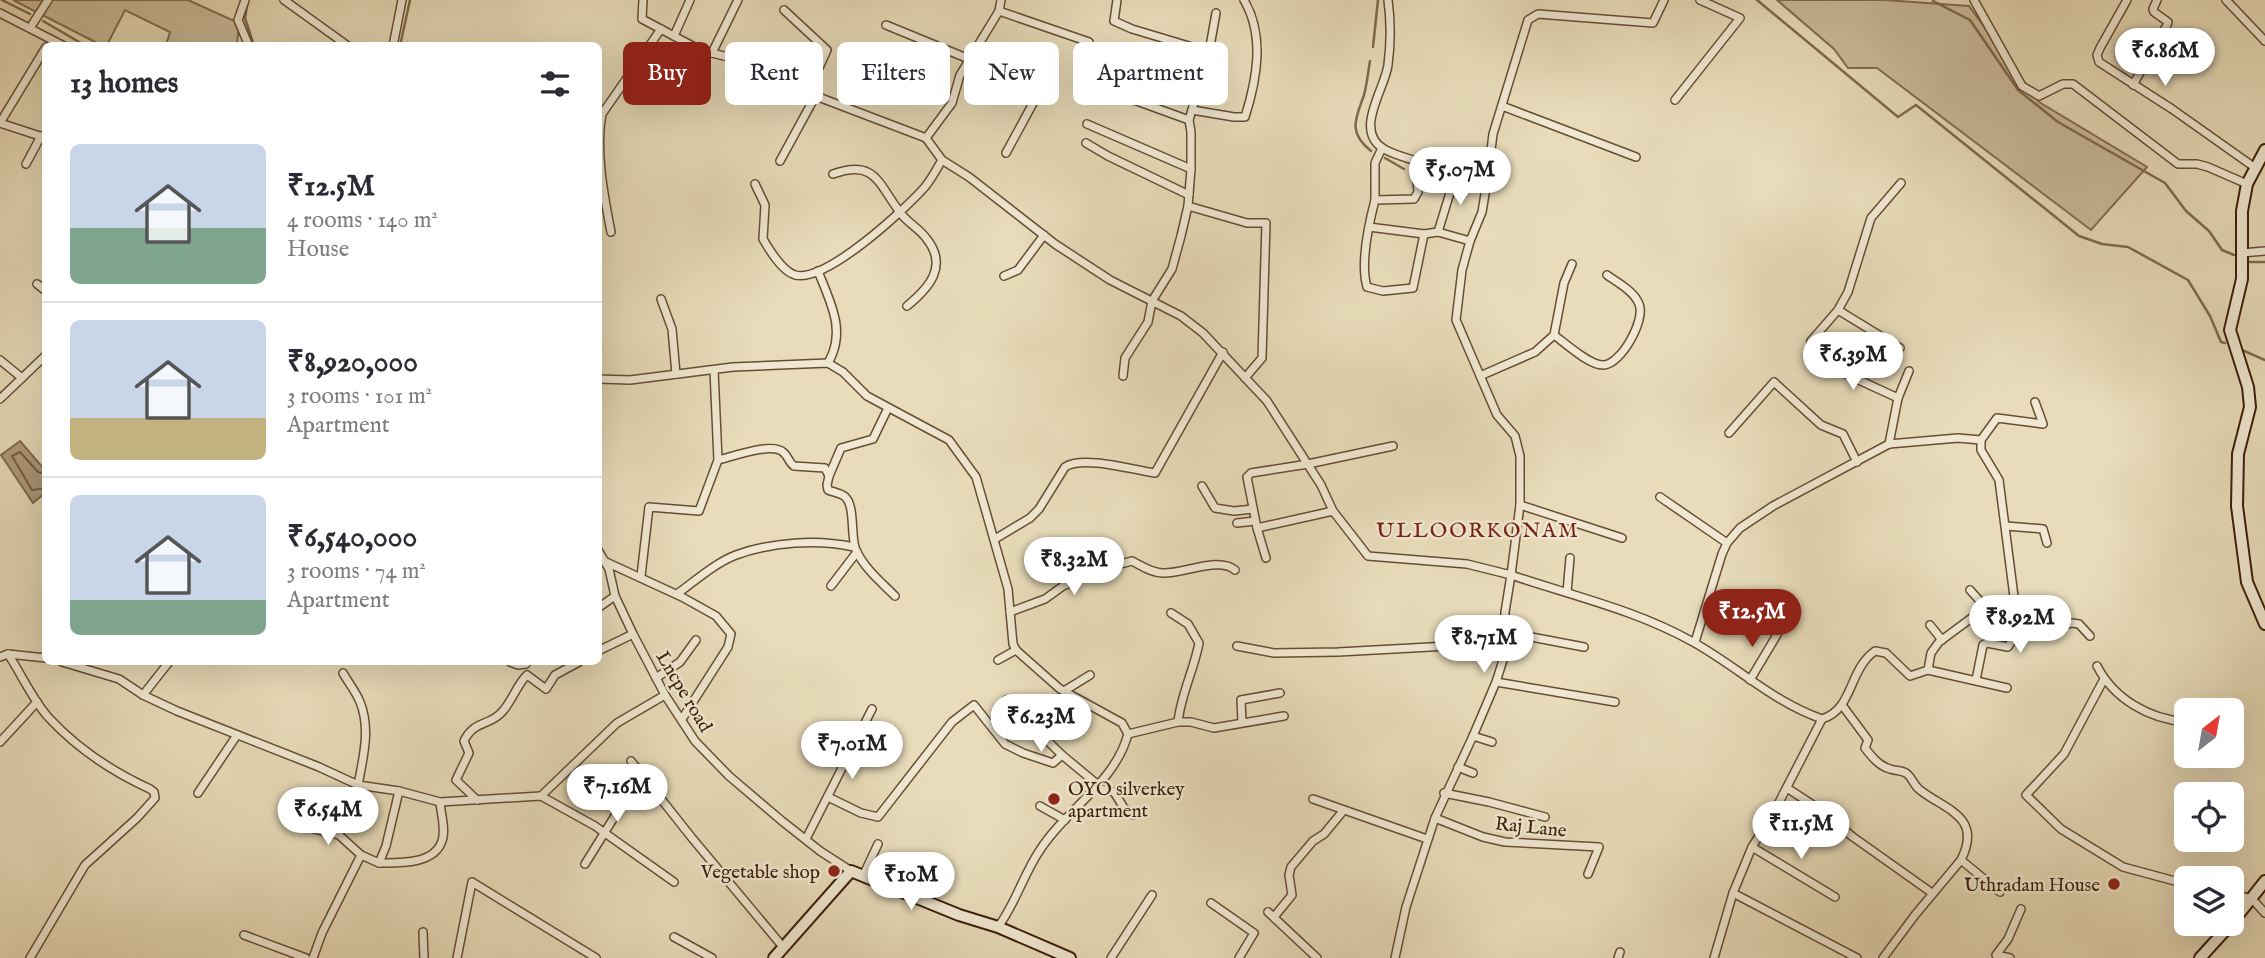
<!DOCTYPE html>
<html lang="en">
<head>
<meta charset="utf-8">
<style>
	:root { --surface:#fff; --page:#f7f7f7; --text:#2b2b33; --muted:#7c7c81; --line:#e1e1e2; --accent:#8f2418 }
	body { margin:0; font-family:"IM FELL English",serif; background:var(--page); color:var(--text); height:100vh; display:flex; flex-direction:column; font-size:26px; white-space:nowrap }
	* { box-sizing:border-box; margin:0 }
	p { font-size:23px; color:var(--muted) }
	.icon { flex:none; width:38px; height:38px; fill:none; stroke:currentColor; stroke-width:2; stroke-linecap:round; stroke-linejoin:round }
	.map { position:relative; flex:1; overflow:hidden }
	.panel { position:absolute; left:42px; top:42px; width:560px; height:623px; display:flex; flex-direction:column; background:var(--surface); border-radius:10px; box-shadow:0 7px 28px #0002 }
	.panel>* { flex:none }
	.guide { position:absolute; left:623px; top:42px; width:665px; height:63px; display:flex; gap:14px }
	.needle { width:46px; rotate:31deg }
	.fabs { position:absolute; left:2174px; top:698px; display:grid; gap:14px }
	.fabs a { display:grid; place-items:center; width:70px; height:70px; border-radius:10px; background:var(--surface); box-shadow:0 7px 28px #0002; font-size:35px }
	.price { position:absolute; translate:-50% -60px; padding:0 16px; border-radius:24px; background:#fff; color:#222; font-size:23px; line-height:46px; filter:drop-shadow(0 2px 4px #0008) }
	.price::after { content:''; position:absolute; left:50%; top:42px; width:21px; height:16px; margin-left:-10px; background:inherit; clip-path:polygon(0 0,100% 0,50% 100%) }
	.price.on { background:var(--accent); color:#fff }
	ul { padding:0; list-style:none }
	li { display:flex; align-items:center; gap:21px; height:175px; padding:0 28px }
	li+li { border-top:2px solid var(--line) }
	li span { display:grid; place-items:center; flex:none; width:196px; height:140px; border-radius:10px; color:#555 }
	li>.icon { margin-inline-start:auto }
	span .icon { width:84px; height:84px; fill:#fffc; stroke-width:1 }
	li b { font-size:30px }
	h2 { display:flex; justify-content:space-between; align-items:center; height:84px; padding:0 28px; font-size:30px }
	.tag { padding:0 24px; border-radius:10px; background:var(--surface); box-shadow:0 7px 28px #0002; font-size:24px; line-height:63px }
	.tag.on { background:var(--accent); color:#fff }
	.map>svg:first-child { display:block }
	.green { fill:#cbbc9c; stroke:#846c52; stroke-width:2 }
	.water { fill:#ae9b7d; stroke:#81694e; stroke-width:2 }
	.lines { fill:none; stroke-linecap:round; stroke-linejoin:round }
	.shore { stroke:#765c42; stroke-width:2 }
	.stream { stroke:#81694e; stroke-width:2.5 }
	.street-casing { stroke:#684d34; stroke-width:10 }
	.secondary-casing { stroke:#3d1d08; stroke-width:14 }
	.street { stroke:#f0e8d2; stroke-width:7 }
	.secondary { stroke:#f0e8d2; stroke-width:10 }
	.poi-dot { fill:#8f2418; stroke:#f0e8d2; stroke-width:2.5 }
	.labels { text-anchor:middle; stroke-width:5; stroke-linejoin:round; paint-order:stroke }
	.street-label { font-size:19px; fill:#3d1d08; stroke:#f0e8d2 }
	.poi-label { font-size:19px; fill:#3d1d08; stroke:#f0e8d2; text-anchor:end }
	.neighbourhood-label { font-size:21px; letter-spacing:2px; fill:#7a1f14; stroke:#f0e8d2 }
</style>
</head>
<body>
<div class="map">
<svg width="2265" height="958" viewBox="0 0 2265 958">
	<rect width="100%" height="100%" fill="#e8dcba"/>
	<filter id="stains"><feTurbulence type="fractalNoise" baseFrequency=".00286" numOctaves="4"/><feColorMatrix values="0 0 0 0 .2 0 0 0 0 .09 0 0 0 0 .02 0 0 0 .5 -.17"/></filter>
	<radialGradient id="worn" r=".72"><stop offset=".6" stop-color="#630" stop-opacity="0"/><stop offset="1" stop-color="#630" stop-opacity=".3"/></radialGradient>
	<!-- green -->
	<g class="green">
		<path d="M13,0H188L239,23L237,45H166L170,32L125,10L107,45H101Z"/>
		<path d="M1777,0H1885L1969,6L2039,102L2147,167L2091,230L1877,68H1848L1834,49Z"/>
	</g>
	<!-- water -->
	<path class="water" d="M20,441L45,470V493L33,503L1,455Z"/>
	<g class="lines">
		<!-- shore -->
		<path class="shore" d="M46,474L38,472L20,452L12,456L32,490L46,488"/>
		<!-- stream -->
		<g class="stream">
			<path d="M2,0L30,14"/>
			<path d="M248,0L245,18L254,46"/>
			<path d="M1757,0L1898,117L1916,105L2079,236L2102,244L2128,247L2188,280L2210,316L2221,342L2225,343"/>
			<path d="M1933,1L1970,20L2018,90L2058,122L2165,183L2186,211L2209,231L2222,250L2234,255"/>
			<path d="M43,21L86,46"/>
			<path d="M400,46L410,0"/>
			<path d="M1373,47L1378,0"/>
			<path d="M1370,61C1368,72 1367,84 1364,95C1356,118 1347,132 1371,151"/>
			<path d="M1385,158L1404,169"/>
			<path d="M2249,262H2265"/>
			<path d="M2242,350L2265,360"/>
		</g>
		<defs>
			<g id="street">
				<path d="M245,0L238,20L249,46"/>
				<path d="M284,0L348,46"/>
				<path d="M643,0L642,19L700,50L732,58L821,98L926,138"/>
				<path d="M1001,0L999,11L960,75L952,103L926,138L942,160L969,177L1055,244L1110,280L1181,316L1203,333L1267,401L1321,485L1333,511L1368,556L1467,564L1511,575L1505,612L1504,657L1496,682L1473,736L1435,818L1406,907L1395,958"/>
				<path d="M1117,0L1114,21L1132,29L1209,52"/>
				<path d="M1388,0C1391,22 1391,42 1388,65C1385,89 1353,131 1384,149C1394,155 1408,158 1419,162C1442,168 1464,175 1487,182L1482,212L1470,241L1462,270L1456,320L1497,415L1515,436L1520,456V505L1511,575C1573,596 1636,610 1693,642C1738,667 1773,702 1822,719L1774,812L1752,847L1733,893L1857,958"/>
				<path d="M1974,0L2022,86L2039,96L2063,84H2073L2178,164H2197L2208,167L2247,184"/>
				<path d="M2127,0L2100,48L2097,55L2099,62L2172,109L2254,167"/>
				<path d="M2226,0L2265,41"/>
				<path d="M784,10L827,50L808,92"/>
				<path d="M999,11L1089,42"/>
				<path d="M0,13L64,46"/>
				<path d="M886,25L969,59"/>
				<path d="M30,28L48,0"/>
				<path d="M674,36L690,0"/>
				<path d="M393,46L402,0"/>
				<path d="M976,48C991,56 1033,70 1041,83L1038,94L1006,153"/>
				<path d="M712,53L738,0"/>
				<path d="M2133,85L2167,25L2168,22L2154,12L2153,9L2157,0"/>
				<path d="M1098,87L1189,120"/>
				<path d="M1675,100L1740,18L1700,0"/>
				<path d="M1502,106L1636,157"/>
				<path d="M1192,110L1234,117H1245C1257,79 1265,36 1244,0"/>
				<path d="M0,123L46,47"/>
				<path d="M0,123L46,138"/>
				<path d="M1087,124L1191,169"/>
				<path d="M1086,143L1108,156L1189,195"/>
				<path d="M1415,160L1418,192L1414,199L1375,200C1369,223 1360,263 1367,287L1383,291L1413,288L1424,234"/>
				<path d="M780,161L816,95"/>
				<path d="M26,164L41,136"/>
				<path d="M833,174C875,159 878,183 899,211C906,222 919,228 926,238C949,266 929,288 907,306"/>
				<path d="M1487,182L1493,134L1528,20L1538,14L1653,23L1664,0"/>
				<path d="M755,184L765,205L763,239C770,251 782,271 795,275C826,283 904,210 924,188C931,180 936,170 942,160"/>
				<path d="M1375,200V163L1382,148"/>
				<path d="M1188,206L1247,223H1266L1262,358L1245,378"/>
				<path d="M1369,227L1424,234L1438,232L1470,241"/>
				<path d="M611,232C604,196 595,150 602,114L661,29"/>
				<path d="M1438,232L1456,173"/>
				<path d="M2242,253L2265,251"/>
				<path d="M818,271C830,302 847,331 828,363"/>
				<path d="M1004,276L1018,270L1044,235"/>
				<path d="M37,284L46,291"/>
				<path d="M661,299L672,329L676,374"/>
				<path d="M1838,310L1900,348"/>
				<path d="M1554,335C1565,343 1590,366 1604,365C1621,364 1646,320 1639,304C1634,291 1618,283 1607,275"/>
				<path d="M0,360L22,378"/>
				<path d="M1123,376L1125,358L1148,322L1152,301L1172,269L1181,236L1188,206L1191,169V132L1189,120L1209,52L1216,13"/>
				<path d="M1480,376L1535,352L1554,335L1564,283L1572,264"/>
				<path d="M598,379L630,380L733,367L828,363L843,372L867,396L949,440L976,477L1008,589L1013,644L1016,650L1060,689L1122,723L1128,734C1115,783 1066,809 1040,850C1023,875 1016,903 998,927"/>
				<path d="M1898,398L1909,371"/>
				<path d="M0,399L46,355"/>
				<path d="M1729,433L1774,382L1821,425L1843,434L1857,462"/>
				<path d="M1981,440L1997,418L2043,424L2035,402"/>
				<path d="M1889,444L1898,398L1837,370L1811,341L1838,310L1848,292L1871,218L1901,183"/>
				<path d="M718,460C732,457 773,441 784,453C789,457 788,462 794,466L825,468L829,476L827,485L828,490C833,492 840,493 844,496C856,504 850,538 856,550C864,568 881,582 895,596"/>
				<path d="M829,476L841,448L873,439L888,408"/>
				<path d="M1202,486L1215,508L1234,511L1253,509"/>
				<path d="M1660,497L1727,543"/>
				<path d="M1520,505L1622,538"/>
				<path d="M1237,523L1255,521"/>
				<path d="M2006,526L2043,529L2047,543"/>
				<path d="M1257,528L1333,511"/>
				<path d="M995,539L1030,518L1039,509L1065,467C1082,455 1134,470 1155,473L1223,352"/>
				<path d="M598,550L609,569L615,596L633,634L665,695L695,741L729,776L782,821L820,851L851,871"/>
				<path d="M1266,558L1257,528L1247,477L1251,473L1308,464L1393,446"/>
				<path d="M606,562L682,597L716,616L731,634L728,647L682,719"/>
				<path d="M641,576L649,507L699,511L718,460L714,370"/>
				<path d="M831,586L857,552"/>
				<path d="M1970,590L1988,610L2017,620"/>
				<path d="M1567,592L1570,558"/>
				<path d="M677,594C695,581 715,563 736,555C772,542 817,539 854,547"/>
				<path d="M598,608L615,596"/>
				<path d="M1010,612L1045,599L1063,586L1102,569L1132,561C1142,566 1152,573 1163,573C1183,574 1219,556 1235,570"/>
				<path d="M1171,613L1188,624L1199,643C1194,670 1181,694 1178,722"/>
				<path d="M1930,625L1942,640"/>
				<path d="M1505,632L1584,647"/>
				<path d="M2016,634L2072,623L2079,624L2090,636"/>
				<path d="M1695,642L1722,554L1727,543L1740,528L1773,506L1889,444L1958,438L1981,440V450L1999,480L2017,620L2016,634L2008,647L1987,643L1983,645L1976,680"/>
				<path d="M1237,646L1274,653L1338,652L1504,643"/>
				<path d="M598,651L633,634"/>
				<path d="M8,654C22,675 32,699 49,718C76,747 113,772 150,789L154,792L155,798L137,818L85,865L30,958"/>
				<path d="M0,657L8,654L46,658"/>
				<path d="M998,660L1016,650"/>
				<path d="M62,662L119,679L143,695L177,711L319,767L358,785L399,791L440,802L541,796L595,826L674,882"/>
				<path d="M510,662L518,665L526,664"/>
				<path d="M2097,666C2114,699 2149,719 2186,722"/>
				<path d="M1928,670L2007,688"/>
				<path d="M343,673C348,682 356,692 360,702C371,729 363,758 358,785"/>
				<path d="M656,678L680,662L696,640"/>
				<path d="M2104,679L2064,754L2026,795L2061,829L2123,867L2186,884"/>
				<path d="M1750,680L1778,633"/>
				<path d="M1496,682L1615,702"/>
				<path d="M1064,691L1090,675"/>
				<path d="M143,695L169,662"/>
				<path d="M1006,700L1062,755L1097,784"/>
				<path d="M1842,705L1868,740L1865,748C1872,757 1879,766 1890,769C1896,771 1901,770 1906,773C1913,778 1913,785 1920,790C1945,810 1983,816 1961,860L1915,915L1883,958"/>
				<path d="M1822,719C1854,709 1848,670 1875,651L1886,653L1910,676L1928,670L1931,653L1939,642L1985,608"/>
				<path d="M1242,722L1241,700L1280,693"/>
				<path d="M1128,734L1178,722H1191L1214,728L1284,716"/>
				<path d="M1473,736L1492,742"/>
				<path d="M0,742L37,702"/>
				<path d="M631,761L692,838L783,947"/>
				<path d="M1458,767L1473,773"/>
				<path d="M1096,788L1114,792L1124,808L1133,815"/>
				<path d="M1787,788L1810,803L1853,837L1932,893"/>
				<path d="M198,793L237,735"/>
				<path d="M1444,793L1489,802L1545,817"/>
				<path d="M541,796L617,723L665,695"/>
				<path d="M828,797L861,813L878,817L952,722L974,705L1005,744L1023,753L1053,763L1062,755"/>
				<path d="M1313,799L1427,839"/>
				<path d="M477,800L456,780L469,753L464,741C474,720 490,726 502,712C513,700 516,686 527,675L546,689L555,675L579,662"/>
				<path d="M1040,806L1065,820"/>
				<path d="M1435,818L1483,837L1505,842L1599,847L1588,874"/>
				<path d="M302,826L339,835L361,855"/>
				<path d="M806,839L872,709"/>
				<path d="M1752,847L1835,897"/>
				<path d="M1961,860L2000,892"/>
				<path d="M379,863C398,863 434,865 442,841C446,830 441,814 440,802"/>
				<path d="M585,864L641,774"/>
				<path d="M863,876L878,844"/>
				<path d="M2231,893L2252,899L2265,913"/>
				<path d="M1211,903L1254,933L1239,958"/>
				<path d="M1268,912L1317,958"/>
				<path d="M1274,917L1292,895L1289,875L1291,867L1313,841L1324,834L1343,811"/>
				<path d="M423,932L424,958"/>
				<path d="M244,935L306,958"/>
				<path d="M674,937L712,958"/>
				<path d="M313,958L322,933L361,855L379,863L386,846L399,791"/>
				<path d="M457,958L472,882L596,958"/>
				<path d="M1111,958L1152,895"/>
				<path d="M1618,958L1620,952"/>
				<path d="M1714,958L1733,893"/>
				<path d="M2010,958L1996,955L2008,939L2021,909"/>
			</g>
			<g id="secondary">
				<path d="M2265,150L2247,184L2242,211V279L2230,330L2248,387L2250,407L2238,454L2237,506L2247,582L2265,624"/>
				<path d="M2231,924L2265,881"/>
				<path d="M774,958L851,871L959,915L998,927L1070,958"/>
				<path d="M2200,958L2231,924"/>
			</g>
		</defs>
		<!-- street casing -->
		<use href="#street" class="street-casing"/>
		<!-- secondary casing -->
		<use href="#secondary" class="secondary-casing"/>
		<!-- street -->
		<use href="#street" class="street"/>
		<!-- secondary -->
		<use href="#secondary" class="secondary"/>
	</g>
	<!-- markers -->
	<g class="poi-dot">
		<circle cx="1054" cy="799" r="7"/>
		<circle cx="834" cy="871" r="7"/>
		<circle cx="2114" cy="884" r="7"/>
	</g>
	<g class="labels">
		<!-- street labels -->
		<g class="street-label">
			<text transform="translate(685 691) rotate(59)" y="7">Lncpe road</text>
			<text transform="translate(1531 826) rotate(6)" y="7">Raj Lane</text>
		</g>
		<!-- poi labels -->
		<g class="poi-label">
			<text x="1068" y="795" text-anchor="start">OYO silverkey<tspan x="1068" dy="22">apartment</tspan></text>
			<text x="820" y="878">Vegetable shop</text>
			<text x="2100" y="891">Uthradam House</text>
		</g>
		<!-- neighbourhood labels -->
		<g class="neighbourhood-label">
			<text x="1478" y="537">ULLOORKONAM</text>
		</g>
	</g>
	<rect width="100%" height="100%" filter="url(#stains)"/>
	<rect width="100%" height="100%" fill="url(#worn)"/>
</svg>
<div class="fabs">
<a><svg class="needle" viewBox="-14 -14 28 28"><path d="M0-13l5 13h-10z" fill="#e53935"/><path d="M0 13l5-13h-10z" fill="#7c7c81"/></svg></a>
<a><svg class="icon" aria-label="locate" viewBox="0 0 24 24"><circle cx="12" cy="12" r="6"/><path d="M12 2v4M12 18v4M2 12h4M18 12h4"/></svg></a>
<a><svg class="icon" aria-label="layers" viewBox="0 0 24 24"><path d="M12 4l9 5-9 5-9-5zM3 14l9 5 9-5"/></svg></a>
</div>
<b class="price" style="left:2165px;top:88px">₹6.86M</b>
<b class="price" style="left:1460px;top:207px">₹5.07M</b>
<b class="price" style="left:1853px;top:392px">₹6.39M</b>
<b class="price" style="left:1074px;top:597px">₹8.32M</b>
<b class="price on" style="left:1752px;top:649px">₹12.5M</b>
<b class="price" style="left:2020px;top:655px">₹8.92M</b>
<b class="price" style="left:1484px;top:675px">₹8.71M</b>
<b class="price" style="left:1041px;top:754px">₹6.23M</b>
<b class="price" style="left:852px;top:781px">₹7.01M</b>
<b class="price" style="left:617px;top:824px">₹7.16M</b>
<b class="price" style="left:328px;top:847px">₹6.54M</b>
<b class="price" style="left:1801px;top:861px">₹11.5M</b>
<b class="price" style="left:911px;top:912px">₹10M</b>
<div class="guide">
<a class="tag on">Buy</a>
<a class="tag">Rent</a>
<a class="tag">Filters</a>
<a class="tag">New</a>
<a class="tag">Apartment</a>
</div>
<section class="panel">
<h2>13 homes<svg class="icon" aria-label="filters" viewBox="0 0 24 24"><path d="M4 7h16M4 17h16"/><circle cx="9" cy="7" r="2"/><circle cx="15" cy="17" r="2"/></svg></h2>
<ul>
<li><span style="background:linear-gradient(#c9d6e8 60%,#7fa58c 0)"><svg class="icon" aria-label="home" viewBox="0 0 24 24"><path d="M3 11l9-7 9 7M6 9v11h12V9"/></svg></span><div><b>₹12.5M</b><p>4 rooms · 140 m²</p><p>House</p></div></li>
<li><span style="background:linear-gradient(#c9d6e8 70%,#c2b280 0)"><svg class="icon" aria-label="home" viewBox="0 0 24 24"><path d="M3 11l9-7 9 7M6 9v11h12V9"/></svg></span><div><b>₹8,920,000</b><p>3 rooms · 101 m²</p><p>Apartment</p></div></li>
<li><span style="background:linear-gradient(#c9d6e8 75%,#7fa58c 0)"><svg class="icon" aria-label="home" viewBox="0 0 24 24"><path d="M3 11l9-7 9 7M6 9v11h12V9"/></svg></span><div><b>₹6,540,000</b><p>3 rooms · 74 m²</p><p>Apartment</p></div></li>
</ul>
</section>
</div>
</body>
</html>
